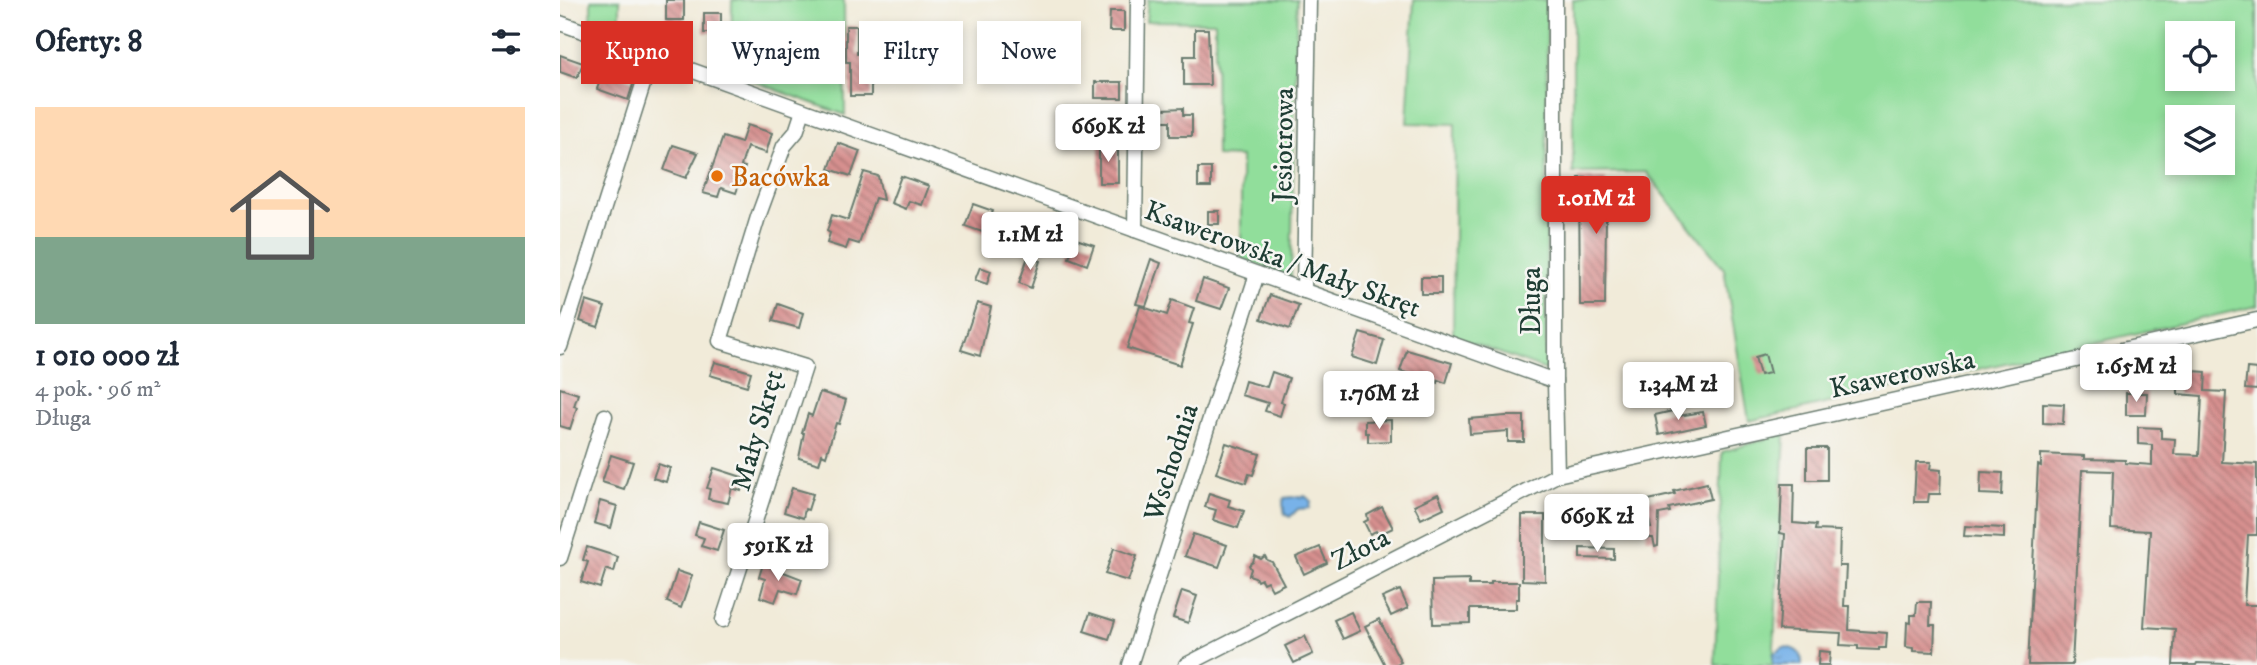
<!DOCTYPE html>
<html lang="pl">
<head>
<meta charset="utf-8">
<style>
	:root { --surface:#fff; --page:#f6f6f7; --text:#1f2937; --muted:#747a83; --accent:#d93025 }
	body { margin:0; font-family:"IM FELL DW Pica",serif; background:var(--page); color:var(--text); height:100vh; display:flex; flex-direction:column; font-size:26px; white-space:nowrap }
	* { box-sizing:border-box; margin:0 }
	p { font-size:23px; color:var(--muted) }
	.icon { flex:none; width:38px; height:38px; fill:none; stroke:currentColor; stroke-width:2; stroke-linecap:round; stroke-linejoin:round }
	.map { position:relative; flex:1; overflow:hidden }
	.details { display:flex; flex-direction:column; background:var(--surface); width:560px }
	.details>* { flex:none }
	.guide { position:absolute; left:21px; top:21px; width:665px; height:63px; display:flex; gap:14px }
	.fabs { position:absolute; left:1605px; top:21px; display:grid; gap:14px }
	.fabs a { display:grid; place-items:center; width:70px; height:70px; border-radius:0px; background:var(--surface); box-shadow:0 4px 10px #0003; font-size:35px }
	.price { position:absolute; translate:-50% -60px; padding:0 16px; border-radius:7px; background:#fff; color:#222; font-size:23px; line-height:46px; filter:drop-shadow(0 2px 4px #0008) }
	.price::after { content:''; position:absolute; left:50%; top:42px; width:21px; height:16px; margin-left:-10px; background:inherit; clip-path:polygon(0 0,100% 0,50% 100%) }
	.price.current { background:var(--accent); color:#fff }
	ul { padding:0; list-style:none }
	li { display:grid; align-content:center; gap:14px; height:371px; padding:0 35px }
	li span { display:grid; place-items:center; height:217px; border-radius:0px; color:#555 }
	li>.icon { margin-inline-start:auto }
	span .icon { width:126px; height:126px; fill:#fffc; stroke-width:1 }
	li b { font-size:30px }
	h2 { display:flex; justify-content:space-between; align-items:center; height:84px; padding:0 35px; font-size:30px }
	.tag { padding:0 24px; border-radius:0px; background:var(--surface); box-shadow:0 4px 10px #0003; font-size:24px; line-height:63px }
	.tag.current { background:var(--accent); color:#fff }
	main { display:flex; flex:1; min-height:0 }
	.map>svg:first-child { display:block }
	.green { fill:#91de9b; stroke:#588e68; stroke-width:2; fill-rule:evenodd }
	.water { fill:url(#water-ripples); stroke:#4c788e; stroke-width:2 }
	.building { fill:url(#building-back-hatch) }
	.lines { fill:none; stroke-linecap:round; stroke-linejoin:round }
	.minor-casing { stroke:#687a6e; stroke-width:17 }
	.minor { stroke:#fff; stroke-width:14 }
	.food-dot { fill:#e8710a; stroke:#f6f6f2; stroke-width:2.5 }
	.labels { text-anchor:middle; stroke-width:5; stroke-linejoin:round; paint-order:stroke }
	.street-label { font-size:28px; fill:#1f3d34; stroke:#f6f6f2 }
	.food-label { font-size:28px; fill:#c56008; stroke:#f6f6f2; text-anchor:start }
</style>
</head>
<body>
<main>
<section class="details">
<h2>Oferty: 8<svg class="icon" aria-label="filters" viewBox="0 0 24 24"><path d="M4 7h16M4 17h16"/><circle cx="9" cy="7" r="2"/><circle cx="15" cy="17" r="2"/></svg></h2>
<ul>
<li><span style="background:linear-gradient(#ffd9b3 60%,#7fa58c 0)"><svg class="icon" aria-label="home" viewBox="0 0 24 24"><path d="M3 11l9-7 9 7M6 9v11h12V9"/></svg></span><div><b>1 010 000 zł</b><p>4 pok. · 96 m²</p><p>Długa</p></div></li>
</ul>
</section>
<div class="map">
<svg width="1697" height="665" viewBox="0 0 1697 665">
	<defs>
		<pattern id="water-ripples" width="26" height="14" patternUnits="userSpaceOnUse" patternTransform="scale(1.75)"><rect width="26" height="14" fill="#78b2e9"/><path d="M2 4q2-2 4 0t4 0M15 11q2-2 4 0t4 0" fill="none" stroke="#6292be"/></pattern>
		<pattern id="building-back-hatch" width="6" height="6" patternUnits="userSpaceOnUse" patternTransform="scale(1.75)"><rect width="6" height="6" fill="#d7908f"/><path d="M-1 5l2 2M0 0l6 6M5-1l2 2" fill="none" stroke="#ae7776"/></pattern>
	</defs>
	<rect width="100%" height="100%" fill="#f6f6f2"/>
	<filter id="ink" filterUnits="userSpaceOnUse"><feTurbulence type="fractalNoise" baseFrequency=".0143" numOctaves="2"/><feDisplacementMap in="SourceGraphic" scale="14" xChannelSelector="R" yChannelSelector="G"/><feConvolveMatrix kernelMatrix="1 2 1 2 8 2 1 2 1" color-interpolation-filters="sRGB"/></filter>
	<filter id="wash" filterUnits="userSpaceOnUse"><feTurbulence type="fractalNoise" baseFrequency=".00686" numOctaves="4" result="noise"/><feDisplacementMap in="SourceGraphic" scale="28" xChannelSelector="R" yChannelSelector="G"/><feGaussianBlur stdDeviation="1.57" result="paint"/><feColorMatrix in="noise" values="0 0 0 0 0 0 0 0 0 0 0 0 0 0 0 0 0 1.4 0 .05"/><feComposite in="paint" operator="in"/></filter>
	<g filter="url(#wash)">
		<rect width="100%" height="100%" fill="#f1ebd9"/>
		<!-- green -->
		<g class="green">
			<path d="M31,0H60V33L31,22Z"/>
			<path d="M172,0H284L285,115L171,73Z"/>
			<path d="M588,0H737L731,277L681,258V157L656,156L655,22L586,21Z"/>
			<path d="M854,0H987L986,370L893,336L895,124L847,123Z"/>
			<path d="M1013,0H1697V306L1189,421L1164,269L1086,172L1013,173ZM1617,33H1662V79H1617ZM1617,117H1662V163H1617Z"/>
			<path d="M1225,433L1213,665H1155L1162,452Z"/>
		</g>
		<!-- water -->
		<g class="water">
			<path d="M745,496L751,501L750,508L738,509L730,517L725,514L723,504L724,498Z"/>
			<path d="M1224,647C1235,648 1243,652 1242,665H1213V654Z"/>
		</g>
		<g id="blocks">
			<!-- building -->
			<g class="building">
				<rect x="106" y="0" width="18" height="20"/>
				<path d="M550,11H564V31H549Z"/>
				<rect x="144" y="13" width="17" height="20"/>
				<path d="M286,26H297V54H303V63H311V96H290V62H286Z"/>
				<path d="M635,29H648L650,85H624V56H635Z"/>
				<path d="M0,55L23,63L17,78L0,72Z"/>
				<path d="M44,70L74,81L68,100L37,89Z"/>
				<rect x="535" y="82" width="27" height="16"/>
				<path d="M623,108V115H632V136H610V121H603V109Z"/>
				<path d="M187,125L212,133L206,153L187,147L181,166L185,167L176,193L161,188L158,197L143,193L163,137L181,143Z"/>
				<path d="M278,143L300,151L291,176L269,169Z"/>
				<rect x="539" y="144" width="19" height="39"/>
				<path d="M113,145L138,153L126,178L104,170Z"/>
				<rect x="638" y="168" width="13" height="19"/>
				<path d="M304,172L318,176L323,200L315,198L299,244L289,241L286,249L267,243L270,233L267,231L272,215L288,220Z"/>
				<path d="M341,176L369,186L362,205L349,201L346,209L331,203Z"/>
				<path d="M1019,178H1046V198L1075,197L1076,214L1046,215L1045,305H1020Z"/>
				<path d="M413,204L433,211L429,221L459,232L452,250L431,243L434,236L405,226Z"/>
				<rect x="648" y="211" width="11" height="13"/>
				<path d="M516,239L534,245L527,265L509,258Z"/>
				<path d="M468,257L480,261L471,288L459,283Z"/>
				<path d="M591,259L601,263L586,306L576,304Z"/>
				<path d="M420,267L431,271L427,284L415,280Z"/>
				<rect x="861" y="277" width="20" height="17"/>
				<path d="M643,279L669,288L661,309L636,301Z"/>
				<path d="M710,295L739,305L730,329L701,319Z"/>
				<path d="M612,300L634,308L629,323L633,324L620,365L567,348L580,306L607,315Z"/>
				<path d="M26,301L45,307L38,327L20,321Z"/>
				<path d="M417,303L431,307L420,356L401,350Z"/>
				<path d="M218,304L243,313L239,328L213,321Z"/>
				<path d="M800,333L824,340L817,365L792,357Z"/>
				<path d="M847,350L892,363L886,383L878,380V383L840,371Z"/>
				<path d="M1205,354L1210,373L1200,375L1195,357Z"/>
				<path d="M155,362L191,372L187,386L150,375Z"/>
				<path d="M1687,368L1697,369V390L1685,389Z"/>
				<path d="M1618,370L1646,372L1645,391L1666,392L1662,462L1697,464V535H1688L1684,605H1697V665L1637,663L1636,665H1613L1615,629L1584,627L1590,531L1551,529L1553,471L1522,470L1512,665H1468L1478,465L1481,466V454L1524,456V459L1565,460V463L1592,465V445L1578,444V427L1601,428V438L1615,439L1614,454L1639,455L1642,396L1618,394Z"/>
				<path d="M712,372L729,378L721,402L724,403L720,416L705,411L708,403L681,395L685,381L707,387Z"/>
				<path d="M0,388L18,394L14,406L17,407L10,429L0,426Z"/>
				<path d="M260,392L286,400L279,424L276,423L266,456L262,454L259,464L239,458L244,433H242L248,414L252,416Z"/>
				<path d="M1566,393H1587L1586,415H1566Z"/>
				<path d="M1483,403L1504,404L1503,424L1483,423Z"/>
				<path d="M1117,410L1118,416L1143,412L1146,425L1099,435L1095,415Z"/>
				<path d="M946,416H964V442H948V431L910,434L909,419Z"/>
				<path d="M831,420V441L808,442V433H805V421Z"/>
				<path d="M666,443L700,454L693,475L689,474L686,483L656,473Z"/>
				<rect x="1247" y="448" width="20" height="32"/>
				<path d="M51,455L73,462L64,489L42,482Z"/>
				<path d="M1356,462H1371L1370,469L1381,470L1380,494H1369L1368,502H1354Z"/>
				<path d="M98,464L110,468L106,482L93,478Z"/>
				<path d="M154,468L185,478L181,491L172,488L168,503L148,499L150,489L147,488Z"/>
				<path d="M1421,472L1443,473L1442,495L1420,494Z"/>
				<path d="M1147,483L1151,499L1109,508L1110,512L1099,514L1098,546L1095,547L1093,538H1086L1087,528H1091L1084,501L1115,494L1114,491Z"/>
				<path d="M1222,484H1234L1233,523L1256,525L1255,530L1280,531L1279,566H1286L1284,606H1290L1289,630L1327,633L1326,648H1319V650L1298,649V646L1280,645L1281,633L1219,630L1225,534L1220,533Z"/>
				<path d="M232,488L253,494L248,510L245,509L243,518L224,512Z"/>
				<path d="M649,493L670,500L668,506L684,511L678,528L653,520L656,510L645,507Z"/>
				<path d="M878,494L884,508L861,519L854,505Z"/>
				<rect x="1021" y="497" width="26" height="18"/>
				<path d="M40,501L57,506L51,528L34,523Z"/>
				<path d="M822,507L833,528L818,535L816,531L810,534L804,522L808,520L807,515Z"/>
				<path d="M962,515H985V581L962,580Z"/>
				<path d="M139,522L164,530L157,551L141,546L144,538L135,535Z"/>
				<path d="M1405,526L1444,528V538L1404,536Z"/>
				<path d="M633,534L667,545L659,567L625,556Z"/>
				<path d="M27,547L58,557L54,572L46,569L40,588L21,582L28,562L23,560Z"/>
				<path d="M760,547L767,563L744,574L736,557Z"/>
				<path d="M554,548L577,556L568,581L545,574Z"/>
				<path d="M1020,548L1054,549V559L1020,558Z"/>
				<path d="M695,556L701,559L705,556L707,560L712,562L724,584L712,590L707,581L703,583L701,579L697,581L695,577L689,575L691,569L689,565L693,562Z"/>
				<path d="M203,564L242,579L237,594L220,589L215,602L200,597L205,579L199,577Z"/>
				<path d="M117,571L132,576L121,608L107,602Z"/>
				<path d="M909,580V585H931V582H959V599H956V609H910V623L873,624L872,581Z"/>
				<path d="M840,590L848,608L831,616L822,598Z"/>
				<path d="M622,591L637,596L628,623L613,618Z"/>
				<path d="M1357,602H1371L1370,625H1375L1374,652L1353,651V648L1346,647L1347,622L1351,623V615H1356Z"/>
				<path d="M791,612L800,631L783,639L774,620Z"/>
				<path d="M530,613L555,621L549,639L524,631Z"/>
				<path d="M819,619L841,662L835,665H825L805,626Z"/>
				<path d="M745,636L753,654L734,663L725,646Z"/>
				<path d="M1259,651L1270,652L1269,665H1258Z"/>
			</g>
		</g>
	</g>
	<g filter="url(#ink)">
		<use href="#blocks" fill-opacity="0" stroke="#687a6e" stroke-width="2"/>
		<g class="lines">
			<defs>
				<g id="minor">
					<path d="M995,0V381L997,475"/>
					<path d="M0,23L995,381"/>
					<path d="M575,230L578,0"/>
					<path d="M744,291L749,0"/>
					<path d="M0,347L92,56"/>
					<path d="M0,558L45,416"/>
					<path d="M163,620L245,367L160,341L198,217L224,146L236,132L243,111"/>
					<path d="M570,665L697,274"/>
					<path d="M626,665L997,475L1697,320"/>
				</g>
			</defs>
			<!-- minor casing -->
			<use href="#minor" class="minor-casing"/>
			<!-- minor -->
			<use href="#minor" class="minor"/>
		</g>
	</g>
	<!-- markers -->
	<circle class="food-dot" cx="157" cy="176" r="7"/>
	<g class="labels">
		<!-- street labels -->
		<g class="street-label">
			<text transform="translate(722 145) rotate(-89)" y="10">Jesiotrowa</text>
			<text transform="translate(723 258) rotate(20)" y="10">Ksawerowska / Mały Skręt</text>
			<text transform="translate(970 301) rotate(-90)" y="10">Długa</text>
			<text transform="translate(1342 373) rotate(-12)" y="10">Ksawerowska</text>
			<text transform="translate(196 430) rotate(-74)" y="10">Mały Skręt</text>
			<text transform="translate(610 462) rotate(-72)" y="10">Wschodnia</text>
			<text transform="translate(800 548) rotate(-27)" y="10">Złota</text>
		</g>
		<!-- food labels -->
		<g class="food-label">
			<text x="171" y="186">Bacówka</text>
		</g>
	</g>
</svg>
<div class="fabs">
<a><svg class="icon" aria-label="locate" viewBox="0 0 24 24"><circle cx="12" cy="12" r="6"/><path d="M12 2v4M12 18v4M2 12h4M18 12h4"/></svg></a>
<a><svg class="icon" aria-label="layers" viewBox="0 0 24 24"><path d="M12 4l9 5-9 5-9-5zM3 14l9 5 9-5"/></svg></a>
</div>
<b class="price" style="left:548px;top:164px">669K zł</b>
<b class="price current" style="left:1036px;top:236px">1.01M zł</b>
<b class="price" style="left:470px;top:272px">1.1M zł</b>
<b class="price" style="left:1576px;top:404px">1.65M zł</b>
<b class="price" style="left:1118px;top:422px">1.34M zł</b>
<b class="price" style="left:819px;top:431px">1.76M zł</b>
<b class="price" style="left:1037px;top:554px">669K zł</b>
<b class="price" style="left:218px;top:583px">591K zł</b>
<div class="guide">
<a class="tag current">Kupno</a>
<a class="tag">Wynajem</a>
<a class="tag">Filtry</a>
<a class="tag">Nowe</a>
</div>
</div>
</main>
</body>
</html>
